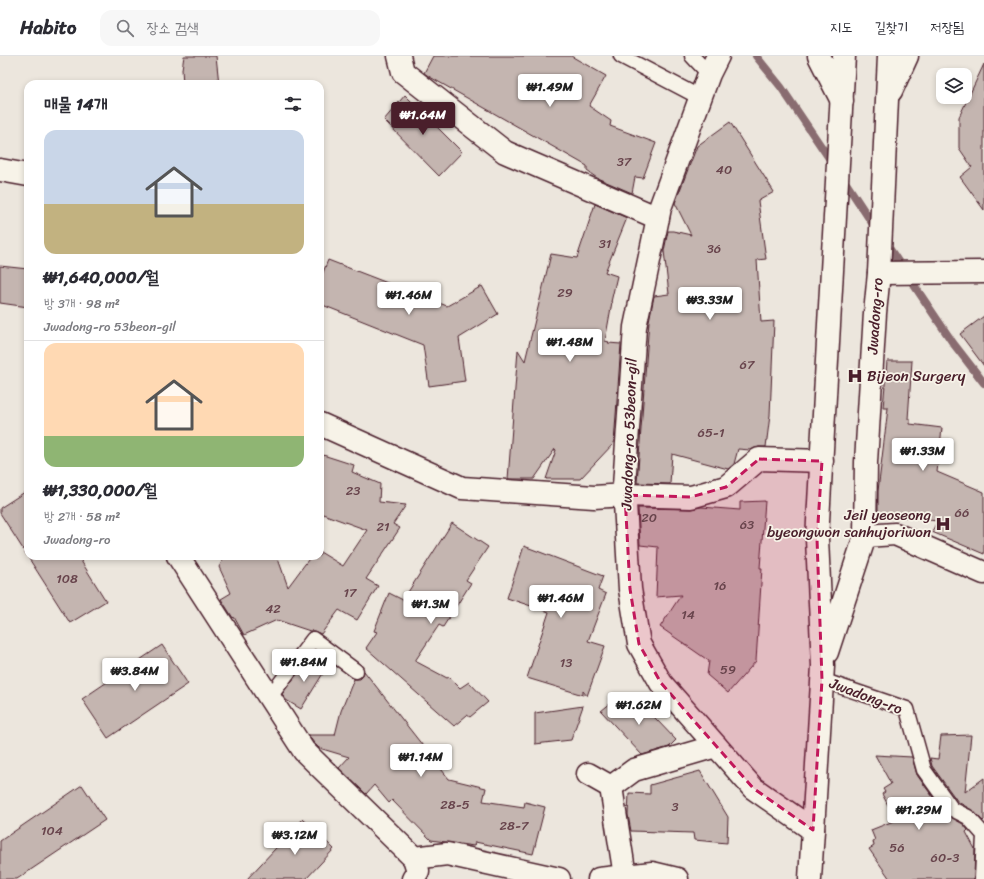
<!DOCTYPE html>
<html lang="ko">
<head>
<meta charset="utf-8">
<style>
	:root { --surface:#fff; --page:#f7f7f7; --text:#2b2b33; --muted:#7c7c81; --line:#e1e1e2; --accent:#4a1f2b }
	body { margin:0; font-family:Sriracha,"Poor Story",sans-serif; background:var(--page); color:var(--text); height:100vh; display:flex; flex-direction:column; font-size:15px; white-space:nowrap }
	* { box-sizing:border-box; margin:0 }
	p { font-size:13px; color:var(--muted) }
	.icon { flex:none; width:22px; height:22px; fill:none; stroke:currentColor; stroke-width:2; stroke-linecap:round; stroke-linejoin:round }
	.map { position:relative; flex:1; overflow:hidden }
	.details { position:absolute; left:24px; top:24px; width:300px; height:480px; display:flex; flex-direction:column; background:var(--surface); border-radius:12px; box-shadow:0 2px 6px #0003 }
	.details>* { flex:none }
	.controls { position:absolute; left:936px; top:12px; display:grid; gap:8px }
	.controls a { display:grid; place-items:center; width:36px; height:36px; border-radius:8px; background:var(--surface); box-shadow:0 2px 6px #0003; font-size:20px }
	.price { position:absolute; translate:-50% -34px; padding:0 9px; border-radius:4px; background:#fff; color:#222; font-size:13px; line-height:26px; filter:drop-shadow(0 1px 2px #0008) }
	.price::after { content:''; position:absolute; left:50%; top:24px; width:12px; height:9px; margin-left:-6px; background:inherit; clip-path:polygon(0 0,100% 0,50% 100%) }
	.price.current { background:var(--accent); color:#fff }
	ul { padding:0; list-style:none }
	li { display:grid; align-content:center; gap:8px; height:212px; padding:0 20px }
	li+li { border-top:1px solid var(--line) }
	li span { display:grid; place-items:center; height:124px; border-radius:12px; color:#555 }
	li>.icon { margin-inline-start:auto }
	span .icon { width:72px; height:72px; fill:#fffc; stroke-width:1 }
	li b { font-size:17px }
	h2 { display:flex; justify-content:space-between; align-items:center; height:48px; padding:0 20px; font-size:17px }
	header { display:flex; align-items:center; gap:24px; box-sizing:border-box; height:56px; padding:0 20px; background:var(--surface); border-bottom:1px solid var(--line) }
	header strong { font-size:19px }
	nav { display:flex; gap:22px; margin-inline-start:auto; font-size:14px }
	.search { width:280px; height:36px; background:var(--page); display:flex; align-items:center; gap:10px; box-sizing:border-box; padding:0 14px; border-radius:12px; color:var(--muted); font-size:15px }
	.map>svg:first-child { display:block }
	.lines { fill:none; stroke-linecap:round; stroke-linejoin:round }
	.stream { stroke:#896c6f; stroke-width:8 }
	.building { fill:#c4b5b0; stroke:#4a1f2b }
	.service-casing { stroke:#4a1f2b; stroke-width:17 }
	.minor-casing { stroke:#4a1f2b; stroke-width:25 }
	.secondary-casing { stroke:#4a1f2b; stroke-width:25 }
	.service { stroke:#f7f3e8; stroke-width:14 }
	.minor { stroke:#f7f3e8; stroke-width:22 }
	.secondary { stroke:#f7f3e8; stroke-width:22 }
	.marked { fill:#c2185b; fill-opacity:0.2; stroke:#c2185b; stroke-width:3; stroke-dasharray:8 5; stroke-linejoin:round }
	.labels { text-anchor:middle; stroke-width:3.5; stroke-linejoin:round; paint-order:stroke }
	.number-label { font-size:13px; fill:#68444c }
	.street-label { font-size:15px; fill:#4a1f2b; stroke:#f7f3e8 }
	.poi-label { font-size:15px; fill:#4a1f2b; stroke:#f7f3e8; text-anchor:start }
</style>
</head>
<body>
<header>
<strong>Habito</strong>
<div class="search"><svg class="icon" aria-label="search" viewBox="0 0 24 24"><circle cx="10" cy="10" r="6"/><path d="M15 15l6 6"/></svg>장소 검색</div>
<nav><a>지도</a><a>길찾기</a><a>저장됨</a></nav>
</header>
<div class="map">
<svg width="984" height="823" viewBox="0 0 984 823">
	<rect width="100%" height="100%" fill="#ece6dd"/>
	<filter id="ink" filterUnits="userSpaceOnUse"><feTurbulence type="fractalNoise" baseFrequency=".025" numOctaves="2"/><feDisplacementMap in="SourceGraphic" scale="8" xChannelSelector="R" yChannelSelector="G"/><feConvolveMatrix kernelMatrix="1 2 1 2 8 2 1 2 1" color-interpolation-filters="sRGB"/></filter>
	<g filter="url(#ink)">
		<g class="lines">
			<!-- stream -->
			<g class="stream">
				<path d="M756,0L781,31L833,108"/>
				<path d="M842,121L876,173"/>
				<path d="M885,186L953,287L984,327"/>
			</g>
		</g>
		<!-- building -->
		<g class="building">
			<path d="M184,0H216L219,28H183L182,13Z"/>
			<path d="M433,0H571L606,20L589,50L611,65L610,70L656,87L643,122L635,121L632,137L597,122L587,115V110L430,21L424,17Z"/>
			<path d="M984,8V154L960,121L972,111L959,92V61Z"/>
			<path d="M405,39L462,96L439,120L384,64Z"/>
			<path d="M730,66L774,136L758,145L766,203L757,204L761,266L774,265L770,359L766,391H759L750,394L738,393L734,408L728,413L672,398L670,428L637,427L649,265L654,240L669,238L664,195L668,175H673L691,179L675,147L697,90Z"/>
			<path d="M595,148L627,162L605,216L617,220L611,246H612L605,285L609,286L608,287L621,288L614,387L580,423H546L556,394L555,393L534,423H508L518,294L525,305L551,198L577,202Z"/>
			<path d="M328,204L447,250L482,230L498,258L459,282L465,325L429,330L423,289L320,248V224Z"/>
			<path d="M0,210L28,213V251L0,247Z"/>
			<path d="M984,260V310L960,278Z"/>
			<path d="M887,305H912L908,363H910V368L942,372L937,416L984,436V498L932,476L937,465L878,458V435L888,352H883Z"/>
			<path d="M320,398L354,409L352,416L380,428L379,446L406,449L393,468L400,472L366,523L378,530L357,564L339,554L321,578L314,575H310L277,564L244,579L234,561L233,562L221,543L231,537L219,511L225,500H277L288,531L311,500H320V496L343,510L367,474L320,457Z"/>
			<path d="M28,434V500H78L106,545L70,567L0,457V452Z"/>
			<path d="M765,445L760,512H762L756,605L728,637L707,619L709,605L660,571L681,539L656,541L658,491L640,489L638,452L691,453L701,451L740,454V446Z"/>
			<path d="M452,467L488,491L466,524L471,527L443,571L439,569L415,605L447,622L449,621L460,632L469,626L488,646L470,661L467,659L454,670L366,592L377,576L374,575L389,537L403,544Z"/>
			<path d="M524,490L603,520L598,534L606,538L588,585L605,590L587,640L583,635V639L527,622L549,556L507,542Z"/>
			<path d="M162,589L188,628L108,682L82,643Z"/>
			<path d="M311,600L327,611L301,653L286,644L282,638Z"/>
			<path d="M364,615L449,723L486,732L483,745L524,751L525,746L545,751L533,798L475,786L474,790L431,784L392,744L389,747L374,729L366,738L339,712L349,701L319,692L314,687L308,679H335L341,655L354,623H360L363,620Z"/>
			<path d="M637,643L676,684L669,691L642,699L601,655L612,646Z"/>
			<path d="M583,650L571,684L535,688V657Z"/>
			<path d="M971,679L965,736L984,722V764L983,765L972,754L958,746L932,710L930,702L938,703L941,680Z"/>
			<path d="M875,699L912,701L917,719L945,758L963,768L968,774L966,776L975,793L974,823H890L869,793L874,790L873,785L875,784L871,774L896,764L882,738L885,736L883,733L891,728Z"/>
			<path d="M700,715L728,761L727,787L694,784L693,777L631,775L628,759L629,737L650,738V729Z"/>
			<path d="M82,729L105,764L17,823H0V785Z"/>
			<path d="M303,763L334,793L306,823H247Z"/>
		</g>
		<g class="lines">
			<defs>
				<g id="service">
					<path d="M621,0L701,42"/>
					<path d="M692,0L709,18"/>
					<path d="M822,624L907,653L924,714L952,753L968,761L984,779L982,823"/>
					<path d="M269,642L313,583L356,615"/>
				</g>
				<g id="minor">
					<path d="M399,0L403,16L505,96L658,162"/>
					<path d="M718,0L709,18L660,152L635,271L624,430L630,533L639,588L661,627L753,732L813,774"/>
					<path d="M0,114L28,119"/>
					<path d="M879,217L984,216"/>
					<path d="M320,368L462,432L594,441L625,439L691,441L726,431L759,403L822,405"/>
					<path d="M865,480L895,478L984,517"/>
					<path d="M178,500L304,695L414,802L418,815L413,823"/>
					<path d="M588,718L611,731L634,714L716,690"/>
					<path d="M611,731L625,820"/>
					<path d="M414,802L447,798L559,823"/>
					<path d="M599,823L652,817L677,823"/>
				</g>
				<g id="secondary">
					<path d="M819,0L842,45"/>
					<path d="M891,35L907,0"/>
					<path d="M827,596L865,480L866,406L875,257L879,217L889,0"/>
					<path d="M810,823L823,610L817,483L844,0"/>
				</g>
			</defs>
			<!-- service casing -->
			<use href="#service" class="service-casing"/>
			<!-- minor casing -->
			<use href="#minor" class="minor-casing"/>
			<!-- secondary casing -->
			<use href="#secondary" class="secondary-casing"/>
			<!-- service -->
			<use href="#service" class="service"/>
			<!-- minor -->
			<use href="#minor" class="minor"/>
			<!-- secondary -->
			<use href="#secondary" class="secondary"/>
		</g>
	</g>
	<!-- marked area -->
	<path class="marked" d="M759,403L822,405L817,483L822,624L813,774L753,732L661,627L639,588L630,533L625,439L691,441L726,431Z"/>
	<!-- icons -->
	<defs>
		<symbol id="hospital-bare" viewBox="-9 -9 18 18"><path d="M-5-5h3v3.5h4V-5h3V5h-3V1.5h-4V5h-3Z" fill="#4a1f2b" stroke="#f7f3e8" stroke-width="2.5" paint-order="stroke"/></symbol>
	</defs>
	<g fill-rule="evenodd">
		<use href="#hospital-bare" x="844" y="309" width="22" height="22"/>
		<use href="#hospital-bare" x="932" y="457" width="22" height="22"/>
	</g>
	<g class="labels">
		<!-- number labels -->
		<g class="number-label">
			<text x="624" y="110">37</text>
			<text x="724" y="118">40</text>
			<text x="605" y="192">31</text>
			<text x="714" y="197">36</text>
			<text x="565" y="241">29</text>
			<text x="747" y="313">67</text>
			<text x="711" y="381">65-1</text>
			<text x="353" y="439">23</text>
			<text x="962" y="461">66</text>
			<text x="649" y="466">20</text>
			<text x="747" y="473">63</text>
			<text x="383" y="475">21</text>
			<text x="67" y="527">108</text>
			<text x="720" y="534">16</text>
			<text x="350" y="541">17</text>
			<text x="273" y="557">42</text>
			<text x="688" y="563">14</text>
			<text x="566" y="611">13</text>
			<text x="728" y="618">59</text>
			<text x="455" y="753">28-5</text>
			<text x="675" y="755">3</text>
			<text x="514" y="774">28-7</text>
			<text x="52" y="779">104</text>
			<text x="897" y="796">56</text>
			<text x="945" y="806">60-3</text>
		</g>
		<!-- street labels -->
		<g class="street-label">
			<text transform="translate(875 260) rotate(-86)" y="5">Jwadong-ro</text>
			<text transform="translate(629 378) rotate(-88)" y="5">Jwadong-ro 53beon-gil</text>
			<text transform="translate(866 640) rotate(21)" y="5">Jwadong-ro</text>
		</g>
		<!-- poi labels -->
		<g class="poi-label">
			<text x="867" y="325">Bijeon Surgery</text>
			<text x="931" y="464" text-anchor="end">Jeil yeoseong<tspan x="931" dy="17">byeongwon sanhujoriwon</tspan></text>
		</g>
	</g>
</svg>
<div class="controls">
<a><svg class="icon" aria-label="layers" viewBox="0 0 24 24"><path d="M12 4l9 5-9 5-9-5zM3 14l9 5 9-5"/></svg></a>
</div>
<b class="price" style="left:550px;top:52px">₩1.49M</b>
<b class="price current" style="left:423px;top:80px">₩1.64M</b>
<b class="price" style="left:409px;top:260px">₩1.46M</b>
<b class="price" style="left:710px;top:265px">₩3.33M</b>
<b class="price" style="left:570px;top:307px">₩1.48M</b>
<b class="price" style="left:923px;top:416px">₩1.33M</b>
<b class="price" style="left:561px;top:563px">₩1.46M</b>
<b class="price" style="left:431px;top:569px">₩1.3M</b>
<b class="price" style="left:304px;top:627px">₩1.84M</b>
<b class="price" style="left:135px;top:636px">₩3.84M</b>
<b class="price" style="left:639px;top:670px">₩1.62M</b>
<b class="price" style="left:421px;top:722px">₩1.14M</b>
<b class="price" style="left:919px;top:775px">₩1.29M</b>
<b class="price" style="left:295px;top:800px">₩3.12M</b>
<section class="details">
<h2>매물 14개<svg class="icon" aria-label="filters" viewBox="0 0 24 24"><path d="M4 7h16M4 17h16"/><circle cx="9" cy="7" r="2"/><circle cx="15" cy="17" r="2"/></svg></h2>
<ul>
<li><span style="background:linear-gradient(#c9d6e8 60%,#c2b280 0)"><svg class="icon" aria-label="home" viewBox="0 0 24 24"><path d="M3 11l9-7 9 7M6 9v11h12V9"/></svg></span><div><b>₩1,640,000/월</b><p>방 3개 · 98 m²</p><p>Jwadong-ro 53beon-gil</p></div></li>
<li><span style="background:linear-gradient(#ffd9b3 75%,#8fb573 0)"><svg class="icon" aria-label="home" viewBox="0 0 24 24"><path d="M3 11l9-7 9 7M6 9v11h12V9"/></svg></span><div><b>₩1,330,000/월</b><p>방 2개 · 58 m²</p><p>Jwadong-ro</p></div></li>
</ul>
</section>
</div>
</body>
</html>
